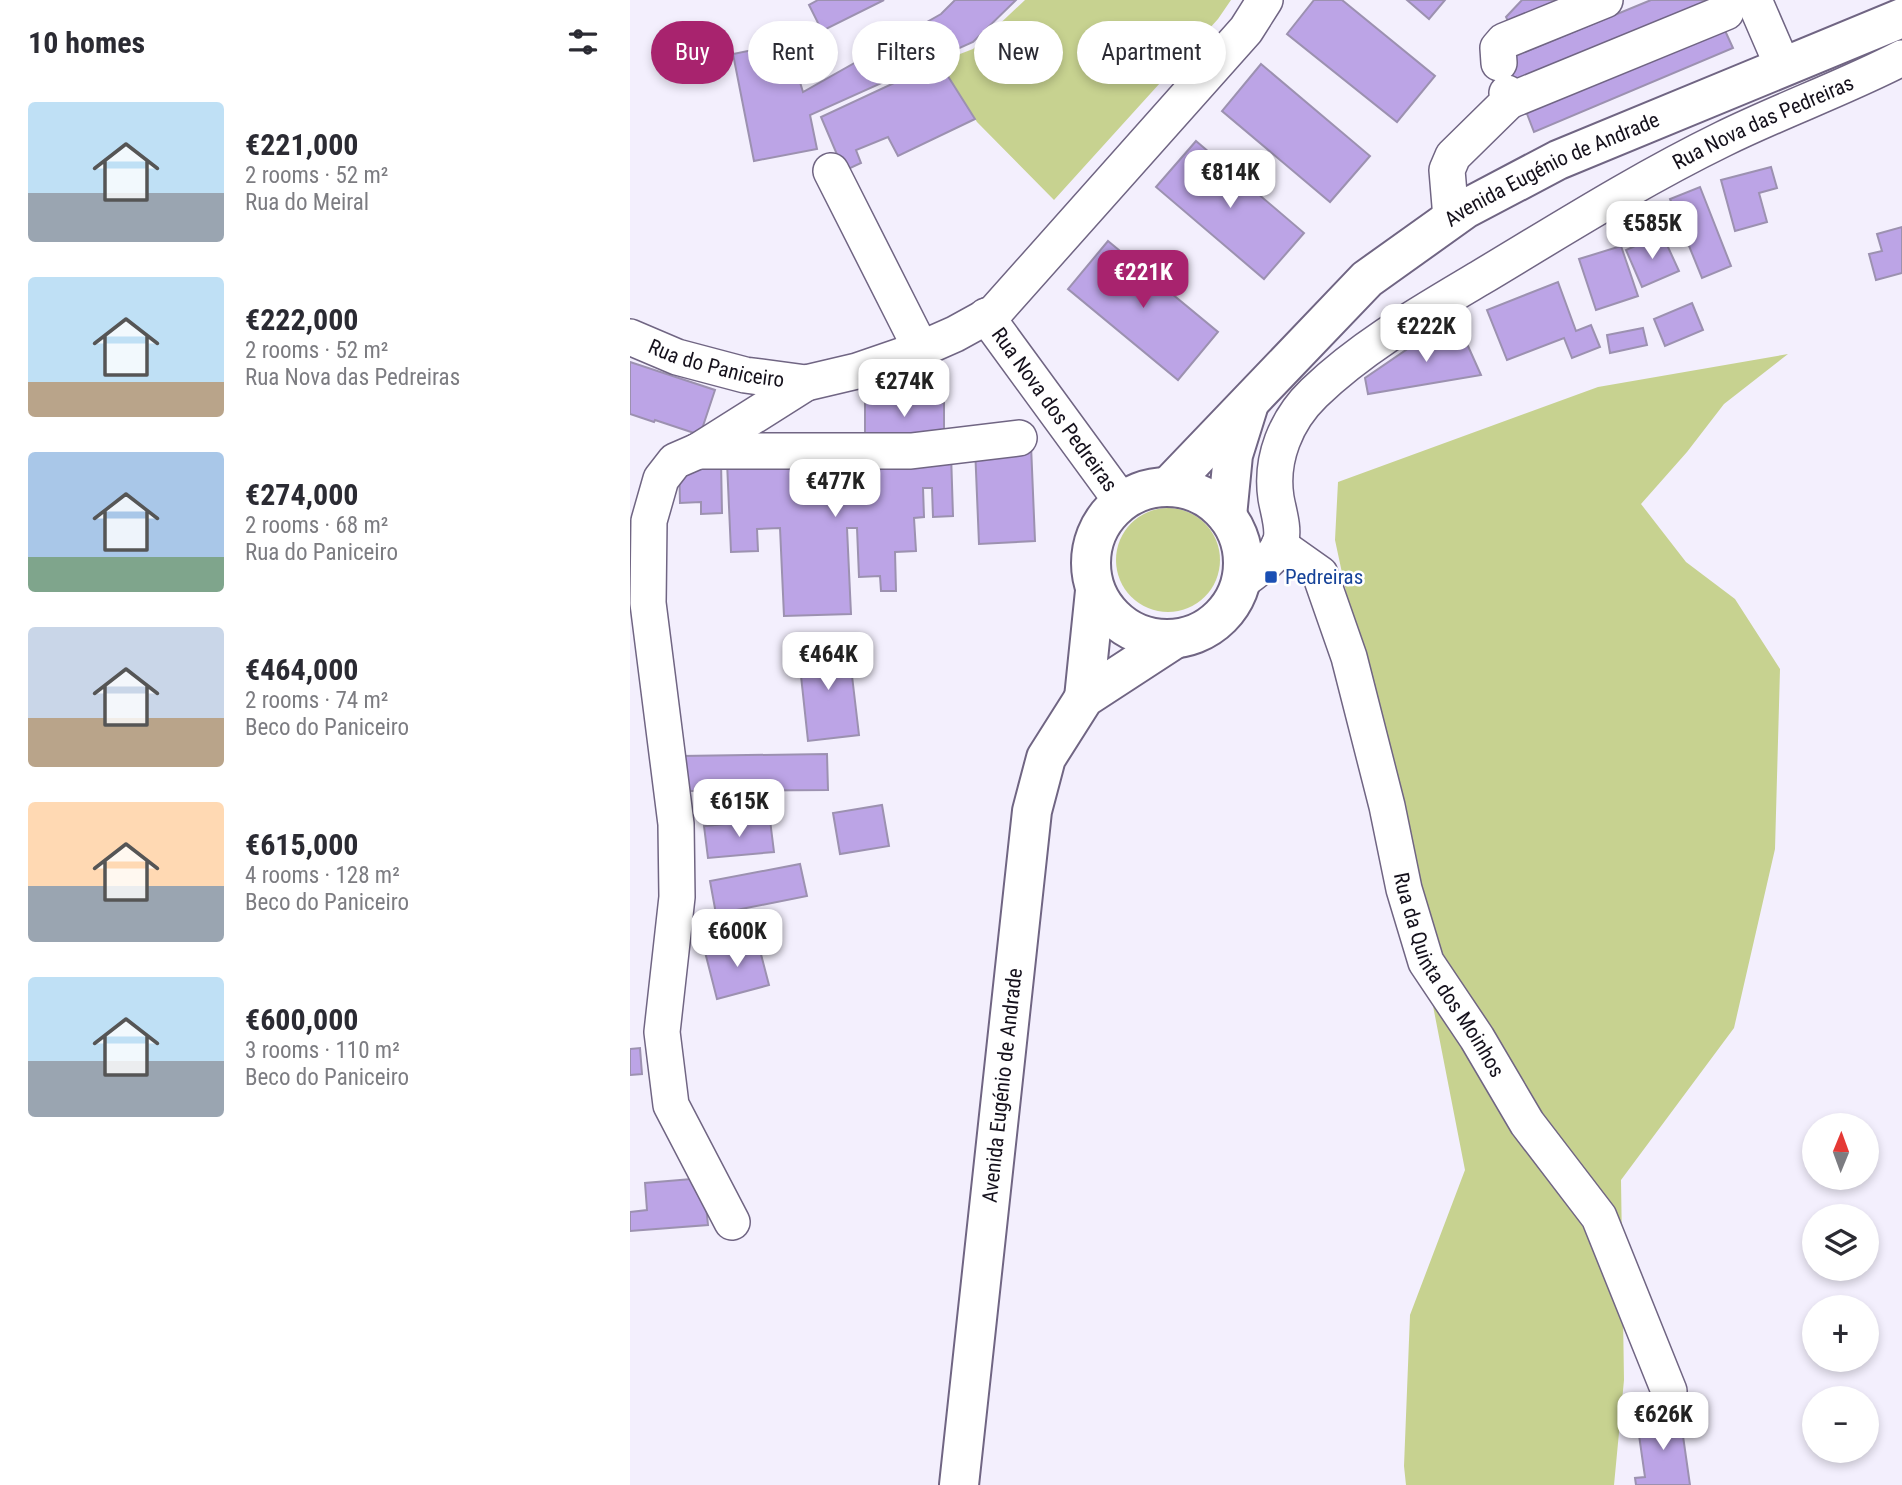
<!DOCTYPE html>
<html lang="en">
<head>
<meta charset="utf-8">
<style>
	:root { --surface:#fff; --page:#f7f7f7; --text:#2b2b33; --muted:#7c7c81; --accent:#a8236e }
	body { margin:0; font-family:"Roboto Condensed",sans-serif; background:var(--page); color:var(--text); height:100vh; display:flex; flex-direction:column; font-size:26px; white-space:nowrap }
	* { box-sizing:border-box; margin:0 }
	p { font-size:23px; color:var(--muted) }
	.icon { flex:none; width:38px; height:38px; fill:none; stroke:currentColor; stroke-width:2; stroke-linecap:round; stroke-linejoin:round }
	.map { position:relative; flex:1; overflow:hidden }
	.details { display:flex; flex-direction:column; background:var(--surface); width:630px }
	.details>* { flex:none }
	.hud { position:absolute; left:21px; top:21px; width:665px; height:63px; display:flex; gap:14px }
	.needle { width:46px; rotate:1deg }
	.fabs { position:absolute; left:1172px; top:1113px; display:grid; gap:14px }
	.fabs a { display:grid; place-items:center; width:77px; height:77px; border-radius:50%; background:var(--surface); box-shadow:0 4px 10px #0003; font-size:35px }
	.price { position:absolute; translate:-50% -60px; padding:0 16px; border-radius:14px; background:#fff; color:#222; font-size:23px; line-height:46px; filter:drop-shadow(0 2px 4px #0008) }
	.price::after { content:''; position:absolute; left:50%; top:42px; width:21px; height:16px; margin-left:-10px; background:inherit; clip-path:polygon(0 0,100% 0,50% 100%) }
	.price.selected { background:var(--accent); color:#fff }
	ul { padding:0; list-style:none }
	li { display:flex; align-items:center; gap:21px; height:175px; padding:0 28px }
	li span { display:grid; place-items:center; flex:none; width:196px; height:140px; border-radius:7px; color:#555 }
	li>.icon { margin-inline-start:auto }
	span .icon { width:84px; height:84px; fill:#fffc; stroke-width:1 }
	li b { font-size:30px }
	h2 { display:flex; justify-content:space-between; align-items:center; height:84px; padding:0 28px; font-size:30px }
	.chip { padding:0 24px; border-radius:32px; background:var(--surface); box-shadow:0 4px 10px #0003; font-size:24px; line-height:63px }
	.chip.selected { background:var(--accent); color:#fff }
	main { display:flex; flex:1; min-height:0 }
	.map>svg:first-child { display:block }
	.green { fill:#c7d290 }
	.building { fill:#bca4e6; stroke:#9c91b0; stroke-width:2 }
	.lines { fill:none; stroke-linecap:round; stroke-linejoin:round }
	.minor-casing { stroke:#706583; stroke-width:38 }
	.major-casing { stroke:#706583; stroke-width:42 }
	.minor { stroke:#fff; stroke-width:35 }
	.major { stroke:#fff; stroke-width:38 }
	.transit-dot { fill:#1a4fb4; stroke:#fff; stroke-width:2.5 }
	.labels { text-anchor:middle; stroke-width:5; stroke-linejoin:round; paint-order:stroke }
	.street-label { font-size:21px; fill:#15111c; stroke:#fff }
	.transit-label { font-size:21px; fill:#164399; stroke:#fff; text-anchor:start }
</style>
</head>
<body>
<main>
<section class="details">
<h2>10 homes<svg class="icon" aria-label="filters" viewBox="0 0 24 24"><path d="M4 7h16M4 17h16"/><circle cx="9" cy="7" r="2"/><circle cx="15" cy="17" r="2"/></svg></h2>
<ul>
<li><span style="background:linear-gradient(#bfe0f5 65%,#9aa5b1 0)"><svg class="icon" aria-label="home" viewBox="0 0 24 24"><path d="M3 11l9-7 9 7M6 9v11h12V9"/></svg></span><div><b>€221,000</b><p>2 rooms · 52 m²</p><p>Rua do Meiral</p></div></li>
<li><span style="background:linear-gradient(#bfe0f5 75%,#b9a48a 0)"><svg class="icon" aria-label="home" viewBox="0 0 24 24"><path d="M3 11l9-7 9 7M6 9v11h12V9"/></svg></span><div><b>€222,000</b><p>2 rooms · 52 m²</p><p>Rua Nova das Pedreiras</p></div></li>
<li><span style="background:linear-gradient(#a9c7e8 75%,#7fa58c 0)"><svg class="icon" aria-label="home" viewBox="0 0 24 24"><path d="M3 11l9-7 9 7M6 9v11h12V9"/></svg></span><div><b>€274,000</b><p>2 rooms · 68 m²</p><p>Rua do Paniceiro</p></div></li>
<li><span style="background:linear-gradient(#c9d6e8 65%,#b9a48a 0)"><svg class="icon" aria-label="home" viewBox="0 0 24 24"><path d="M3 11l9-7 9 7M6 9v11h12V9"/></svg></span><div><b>€464,000</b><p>2 rooms · 74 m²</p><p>Beco do Paniceiro</p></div></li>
<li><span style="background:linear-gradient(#ffd9b3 60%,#9aa5b1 0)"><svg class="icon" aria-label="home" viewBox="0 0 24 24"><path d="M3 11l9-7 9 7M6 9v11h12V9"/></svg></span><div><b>€615,000</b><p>4 rooms · 128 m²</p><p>Beco do Paniceiro</p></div></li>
<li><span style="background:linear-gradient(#bfe0f5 60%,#9aa5b1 0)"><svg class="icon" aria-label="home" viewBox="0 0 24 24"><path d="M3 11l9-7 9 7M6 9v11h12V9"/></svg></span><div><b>€600,000</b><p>3 rooms · 110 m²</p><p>Beco do Paniceiro</p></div></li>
</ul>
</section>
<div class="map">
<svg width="1272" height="1485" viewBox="0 0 1272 1485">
	<rect width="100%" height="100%" fill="#f3effd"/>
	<!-- green -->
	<g class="green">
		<path d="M395,0H601L588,19L424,200L347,122L309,62L343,49Z"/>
		<path d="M1158,354L1094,404L1057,452L1011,504L1056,562L1105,599L1150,669L1145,849L1104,1028L991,1180L994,1380L984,1485H776L774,1466L780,1315L835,1170L789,934L705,540L708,482L968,387Z"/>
		<circle cx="538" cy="560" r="52"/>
	</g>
	<!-- building -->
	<g class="building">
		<path d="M188,0H254L192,31L179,5Z"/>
		<path d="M325,0H386L343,42L180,115L187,149L124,161L103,54L158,43L173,92L311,14Z"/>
		<path d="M684,0H712L805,76L767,122L657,34Z"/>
		<path d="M777,0H815L799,19Z"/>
		<path d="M892,0H948L883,31L876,17Z"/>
		<path d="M1021,0H1106L867,97L861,66Z"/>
		<path d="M1092,24L1103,48L904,132L894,106Z"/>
		<path d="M309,62L345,119L268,156L258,137L226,150L231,163L214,171L191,117Z"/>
		<path d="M631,64L740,156L700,202L592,111Z"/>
		<path d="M566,141L674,233L634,279L526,187Z"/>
		<path d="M1141,167L1147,188L1129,193L1137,222L1105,231L1091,180Z"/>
		<path d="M1070,187L1101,266L1072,278L1040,199Z"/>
		<path d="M1272,227V273L1246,280L1239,254L1252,251L1247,234Z"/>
		<path d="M1032,234L1049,271L1012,287L996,250Z"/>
		<path d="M478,241L588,332L548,380L438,289Z"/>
		<path d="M991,246L1008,296L966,310L949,259Z"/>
		<path d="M928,282L946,331L961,325L970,347L942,358L934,338L877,360L857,310Z"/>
		<path d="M1062,303L1073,330L1035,346L1024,319Z"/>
		<path d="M829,326L851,375L738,394L735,378L779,348Z"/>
		<path d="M1013,328L1017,345L980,353L977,335Z"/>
		<path d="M0,362L85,390L70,435L25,420L24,422L0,414Z"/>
		<rect x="235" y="403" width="79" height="32"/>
		<path d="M401,445L405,541L349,544L345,447Z"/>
		<path d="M321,453L323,516L303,517L302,488H293L294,517L284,518L286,551L265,552L266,591H251L250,576L229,577L227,528H217L221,614L154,616L150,528L127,529L128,551L101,552L97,462Z"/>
		<path d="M91,460L92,513L71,514V502L50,503L49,461Z"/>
		<path d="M218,642L229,735L178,741L168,648Z"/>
		<path d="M197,754L198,790L52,791L51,756Z"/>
		<path d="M252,805L259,846L210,854L203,813Z"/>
		<path d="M140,820L144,852L78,858L74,826Z"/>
		<path d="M170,864L177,896L86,914L80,881Z"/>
		<path d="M127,939L139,985L87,999L75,952Z"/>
		<path d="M10,1048L12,1074L0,1075V1049Z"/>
		<path d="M73,1178L78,1225L0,1231V1212L17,1210L15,1183Z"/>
		<path d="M1050,1415L1060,1485H1006L1005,1478L1015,1477L1007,1421Z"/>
	</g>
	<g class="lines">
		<defs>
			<g id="minor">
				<path d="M1124,0L1153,67"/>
				<path d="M869,63L868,48L874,41L975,0"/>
				<path d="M879,101L1096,12"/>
				<path d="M201,171L291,349"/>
				<path d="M821,218L817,170L823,156L879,101L877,93"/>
				<path id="s1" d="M356,316L492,502"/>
				<path id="s2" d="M0,337L47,357L115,375L176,383L227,371L291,349L325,334L365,312L616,30L635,0"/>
				<path d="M68,451H281L389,438"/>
				<path id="s3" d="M649,545L690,574L719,657L757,806L774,889L796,962L847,1038L897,1123L969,1217L1039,1391"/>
				<path id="s4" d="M612,581C627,569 646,559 651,540C654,528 648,510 646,498C640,459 656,420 684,393C733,346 793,312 850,278C930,230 1009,180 1093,139C1152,110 1214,88 1272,58"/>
				<path d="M102,1222L41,1105L32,1032L47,897L46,824L18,603L19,521L31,479L45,461L68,451L176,383"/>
			</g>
			<g id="major">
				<circle cx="537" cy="563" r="76"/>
				<path id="s5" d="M538,487L737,279L835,209L928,160L1272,18"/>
				<path d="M597,516L603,455L618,407"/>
				<path d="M454,698L465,591"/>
				<path id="s6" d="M329,1485L402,811L416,758L454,698L543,640"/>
			</g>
		</defs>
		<!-- minor casing -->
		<use href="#minor" class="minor-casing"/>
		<!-- major casing -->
		<use href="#major" class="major-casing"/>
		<!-- minor -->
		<use href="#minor" class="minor"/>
		<!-- major -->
		<use href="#major" class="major"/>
	</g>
	<!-- markers -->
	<rect class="transit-dot" x="634" y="570" width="14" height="14" rx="3.5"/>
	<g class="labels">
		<!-- street labels -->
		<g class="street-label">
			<text dy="7" stroke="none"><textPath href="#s4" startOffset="742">Rua Nova das Pedreiras</textPath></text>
			<text dy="7" stroke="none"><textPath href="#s5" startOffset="504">Avenida Eugénio de Andrade</textPath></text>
			<text dy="7" stroke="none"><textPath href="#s2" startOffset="91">Rua do Paniceiro</textPath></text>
			<text dy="7" stroke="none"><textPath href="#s1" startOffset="116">Rua Nova dos Pedreiras</textPath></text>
			<text dy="7" stroke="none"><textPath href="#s3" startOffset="474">Rua da Quinta dos Moinhos</textPath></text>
			<text dy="7" stroke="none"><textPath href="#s6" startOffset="402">Avenida Eugénio de Andrade</textPath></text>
		</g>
		<!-- transit labels -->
		<g class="transit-label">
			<text x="655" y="584">Pedreiras</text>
		</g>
	</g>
</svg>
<div class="fabs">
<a><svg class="needle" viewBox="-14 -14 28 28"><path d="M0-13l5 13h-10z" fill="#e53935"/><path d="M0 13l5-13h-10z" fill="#7c7c81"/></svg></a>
<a><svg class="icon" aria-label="layers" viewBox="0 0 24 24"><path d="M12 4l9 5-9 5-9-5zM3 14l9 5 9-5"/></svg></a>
<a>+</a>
<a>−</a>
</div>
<b class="price" style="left:600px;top:210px">€814K</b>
<b class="price" style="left:1022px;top:261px">€585K</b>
<b class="price selected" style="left:513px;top:310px">€221K</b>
<b class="price" style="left:796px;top:364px">€222K</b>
<b class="price" style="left:274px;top:419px">€274K</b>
<b class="price" style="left:205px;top:519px">€477K</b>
<b class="price" style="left:198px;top:692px">€464K</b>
<b class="price" style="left:109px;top:839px">€615K</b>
<b class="price" style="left:107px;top:969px">€600K</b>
<b class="price" style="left:1033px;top:1452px">€626K</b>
<div class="hud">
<a class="chip selected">Buy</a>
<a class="chip">Rent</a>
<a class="chip">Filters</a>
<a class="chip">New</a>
<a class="chip">Apartment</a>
</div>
</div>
</main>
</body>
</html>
